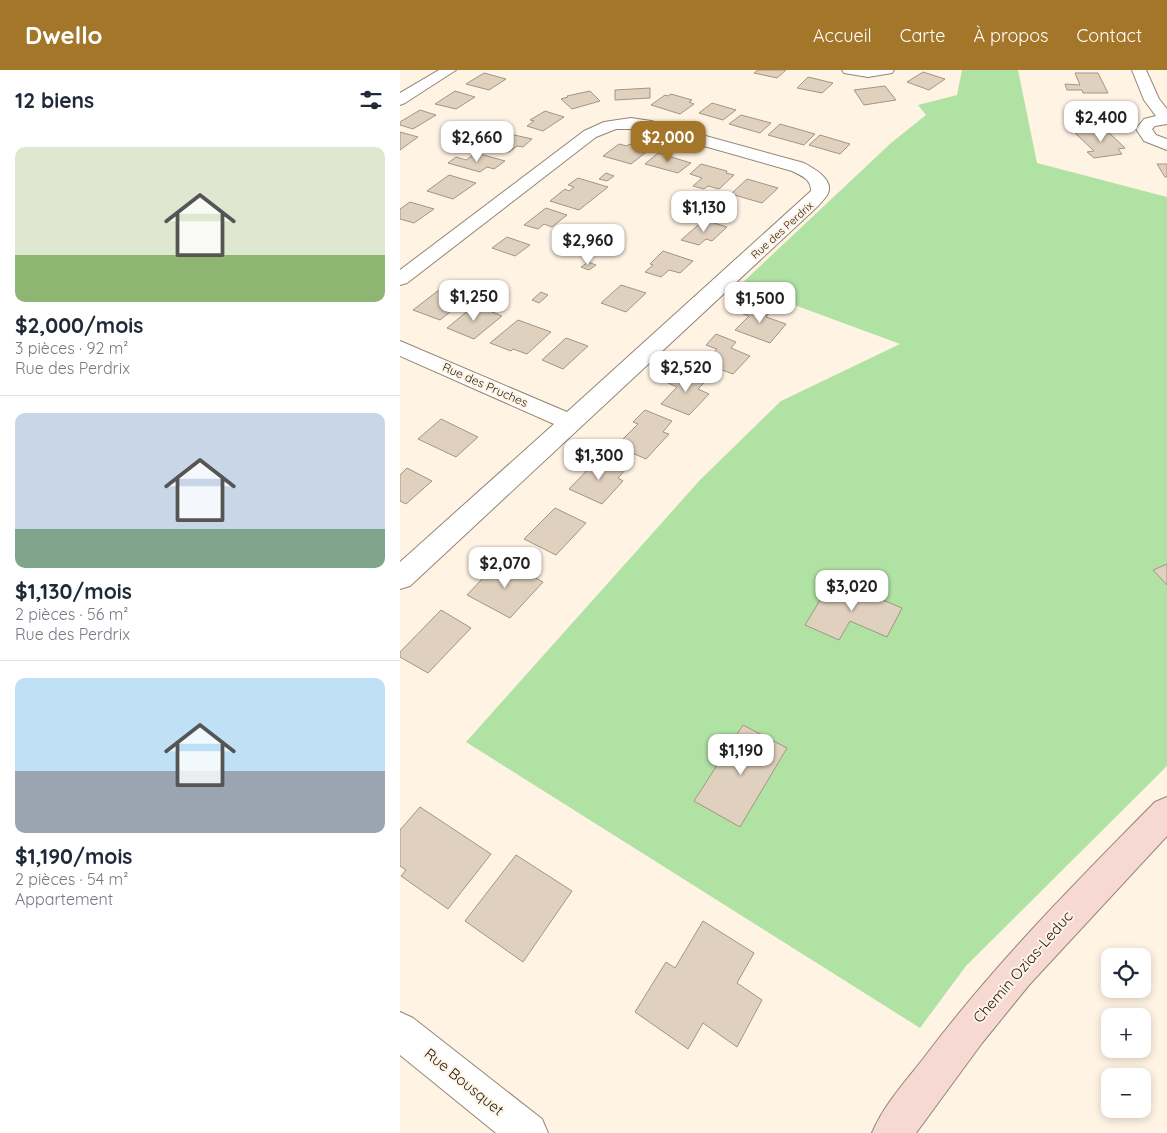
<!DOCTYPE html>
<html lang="fr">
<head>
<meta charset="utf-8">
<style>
	:root { --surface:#fff; --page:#f2f2f3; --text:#1f2937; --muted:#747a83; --line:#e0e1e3; --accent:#a47629 }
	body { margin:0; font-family:Quicksand,sans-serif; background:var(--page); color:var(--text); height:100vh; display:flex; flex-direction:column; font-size:19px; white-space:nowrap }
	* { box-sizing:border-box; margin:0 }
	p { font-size:16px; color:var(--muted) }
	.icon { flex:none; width:28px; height:28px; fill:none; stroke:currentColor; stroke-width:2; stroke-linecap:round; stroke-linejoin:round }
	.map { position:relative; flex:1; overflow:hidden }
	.panel { display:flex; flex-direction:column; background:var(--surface); width:400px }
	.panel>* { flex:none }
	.buttons { position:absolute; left:701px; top:878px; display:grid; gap:10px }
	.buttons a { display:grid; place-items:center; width:50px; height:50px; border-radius:10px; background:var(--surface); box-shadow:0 2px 8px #0003; font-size:25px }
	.price { position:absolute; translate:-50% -42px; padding:0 11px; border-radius:10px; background:#fff; color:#222; font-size:16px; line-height:32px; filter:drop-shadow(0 1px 2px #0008) }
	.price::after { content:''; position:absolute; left:50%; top:30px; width:15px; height:11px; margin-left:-8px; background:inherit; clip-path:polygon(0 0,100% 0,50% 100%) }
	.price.selected { background:var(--accent); color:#fff }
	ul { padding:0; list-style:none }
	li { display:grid; align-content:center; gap:10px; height:265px; padding:0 15px }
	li+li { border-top:1px solid var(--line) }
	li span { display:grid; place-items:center; height:155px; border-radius:10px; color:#555 }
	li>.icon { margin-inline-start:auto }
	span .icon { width:90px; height:90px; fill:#fffc; stroke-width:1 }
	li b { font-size:21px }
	h2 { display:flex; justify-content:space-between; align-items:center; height:60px; padding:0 15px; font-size:21px }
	header { display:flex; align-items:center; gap:30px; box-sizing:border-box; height:70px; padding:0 25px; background:var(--accent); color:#fff }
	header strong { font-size:24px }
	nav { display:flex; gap:28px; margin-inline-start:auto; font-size:18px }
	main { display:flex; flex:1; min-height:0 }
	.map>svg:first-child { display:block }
	.green { fill:#b0e2a4 }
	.building { fill:#e0d1bf; stroke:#a39585 }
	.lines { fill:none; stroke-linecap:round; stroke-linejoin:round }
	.street-casing { stroke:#938675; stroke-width:2 }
	.secondary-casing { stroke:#938675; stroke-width:2 }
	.street { fill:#fff; fill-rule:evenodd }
	.secondary { fill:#f7d9d3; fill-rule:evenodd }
	.labels { text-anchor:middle; stroke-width:4; stroke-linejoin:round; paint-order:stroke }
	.far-street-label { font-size:11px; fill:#201a14; stroke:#fff3e4 }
	.street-label { font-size:12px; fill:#201a14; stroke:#fff3e4 }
	.near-street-label { font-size:15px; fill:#201a14; stroke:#fff3e4 }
</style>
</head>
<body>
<header>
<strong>Dwello</strong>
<nav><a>Accueil</a><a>Carte</a><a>À propos</a><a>Contact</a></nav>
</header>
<main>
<section class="panel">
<h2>12 biens<svg class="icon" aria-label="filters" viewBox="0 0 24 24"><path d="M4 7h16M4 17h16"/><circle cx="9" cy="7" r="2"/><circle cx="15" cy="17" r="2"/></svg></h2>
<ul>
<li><span style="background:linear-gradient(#dfe7d0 70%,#8fb573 0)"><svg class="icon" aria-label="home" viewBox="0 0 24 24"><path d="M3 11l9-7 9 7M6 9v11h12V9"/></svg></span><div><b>$2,000/mois</b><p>3 pièces · 92 m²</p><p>Rue des Perdrix</p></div></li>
<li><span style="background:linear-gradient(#c9d6e8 75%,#7fa58c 0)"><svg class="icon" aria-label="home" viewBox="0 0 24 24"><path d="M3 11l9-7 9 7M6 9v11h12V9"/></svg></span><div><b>$1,130/mois</b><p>2 pièces · 56 m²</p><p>Rue des Perdrix</p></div></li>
<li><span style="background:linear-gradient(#bfe0f5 60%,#9aa5b1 0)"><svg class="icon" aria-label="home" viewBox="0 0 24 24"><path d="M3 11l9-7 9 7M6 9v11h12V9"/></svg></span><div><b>$1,190/mois</b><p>2 pièces · 54 m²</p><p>Appartement</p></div></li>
</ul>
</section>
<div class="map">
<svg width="767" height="1063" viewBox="0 0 767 1063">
	<rect width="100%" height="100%" fill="#fff3e4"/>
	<!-- green -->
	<path class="green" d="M562,0H618L637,93L767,127V696L566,896L520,958L66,672L300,410L381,331L500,274L340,215L491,73L526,45L518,35L557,25Z"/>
	<!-- building -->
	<g class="building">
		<path d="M358,0H386L377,8L354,3Z"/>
		<path d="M523,2L545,9L529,20L507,12Z"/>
		<path d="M84,3L106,9L89,20L66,14Z"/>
		<path d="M675,3H698L708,23H683L682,20H667L665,14L680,15Z"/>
		<path d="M408,7L433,13L422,23L397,18Z"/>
		<path d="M485,16L496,30L464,35L454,20Z"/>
		<path d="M250,18V28L215,30V20Z"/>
		<path d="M55,21L75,27L56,39L35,34Z"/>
		<path d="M190,21L200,31L172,39L161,29L168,27L167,26Z"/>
		<path d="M271,24L292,30L289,32L294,34L280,44L251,35L265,25L268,26Z"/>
		<path d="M312,33L336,40L323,50L299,43Z"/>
		<path d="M682,33H713L718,44H707L709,50L671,49L667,38H684Z"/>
		<path d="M20,40L36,45L13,59L0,55V52Z"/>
		<path d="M145,41L164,47L143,61L127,56L134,51L130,50Z"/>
		<path d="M341,45L371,53L360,63L329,54Z"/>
		<path d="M380,54L415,64L404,75L368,65Z"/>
		<path d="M704,58L725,78L718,79L722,84L694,88L687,82L694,81L675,63Z"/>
		<path d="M0,62L18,67L0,80Z"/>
		<path d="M101,62L132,69L123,77L117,76L109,82L87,77L95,71L91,70Z"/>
		<path d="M420,65L450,74L440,84L409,75Z"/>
		<path d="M219,74L227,76L229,74L249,80L231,94L203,86Z"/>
		<path d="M76,83L105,91L94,99L87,97L80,102L48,93L56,87L66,90Z"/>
		<path d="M258,83L291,93L278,103L245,94Z"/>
		<path d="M301,94L327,101L326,103L334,105L319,119L308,116L304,119L293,116L302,108L290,104Z"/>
		<path d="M757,94H767V107H765Z"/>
		<path d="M206,103L214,106L207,111L199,109Z"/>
		<path d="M49,105L76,113L53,129L27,121Z"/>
		<path d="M178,108L208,117L179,140L150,131L165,119L169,121L174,117L168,115Z"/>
		<path d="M347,109L378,118L362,133L331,124Z"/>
		<path d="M10,132L34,139L14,153L0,149V139Z"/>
		<path d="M146,138L167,145L152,157L144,154L138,159L124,155Z"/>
		<path d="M304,150L327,157L312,171L306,169L299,175L281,170Z"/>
		<path d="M107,167L130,175L115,186L92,178Z"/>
		<path d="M263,181L293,191L280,203L269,200L261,207L245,202L253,195L250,194Z"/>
		<path d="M188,192L196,195L189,200L181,197Z"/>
		<path d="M221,215L246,223L226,242L201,233Z"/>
		<path d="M39,220L65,230L40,250L13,240Z"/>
		<path d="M141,222L148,225L139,233L132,230Z"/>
		<path d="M353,233L372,240L366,247L386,254L370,273L335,260L349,246L343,244Z"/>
		<path d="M75,235L102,246L74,269L47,258Z"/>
		<path d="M118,250L151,262L127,284L113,279L111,281L90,273Z"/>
		<path d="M316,264L336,272L331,278L350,286L333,304L303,293L317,279L306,275Z"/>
		<path d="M166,268L188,276L163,299L142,290Z"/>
		<path d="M281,300L307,310L298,319L309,324L289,345L261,334L277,317L268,313Z"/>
		<path d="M245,340L272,351L263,362L269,364L246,389L216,376L238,354L233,352Z"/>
		<path d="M41,349L78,367L56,387L18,369Z"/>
		<path d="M200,387L226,399L218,408L223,411L202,434L169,419Z"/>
		<path d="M7,398L32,411L6,434L0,431V405Z"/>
		<path d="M155,438L186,453L156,485L124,469Z"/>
		<path d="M101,489L143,512L110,548L67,525Z"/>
		<path d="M767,494V515L753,500Z"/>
		<path d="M433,509L502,538L487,567L450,551L439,570L405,555Z"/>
		<path d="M41,540L71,558L28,603L0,587V582Z"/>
		<path d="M343,655L387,678L340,757L294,731Z"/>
		<path d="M20,737L91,784L48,839L1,806L6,800L0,796V760Z"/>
		<path d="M116,785L172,821L123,892L65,851Z"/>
		<path d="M303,851L354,883L337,913L362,930L337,977L303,953L288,979L235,942L266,892L275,898Z"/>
	</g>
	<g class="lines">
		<defs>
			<g id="street">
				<path d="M39,0H56L5,33L0,35V23Z"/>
				<path d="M442,0H494L492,3L468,7L444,3Z"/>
				<path d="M732,0H746L759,29L767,39V54L755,56L752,59L756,65L767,69V80L744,71L736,59L744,49L756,46L744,30Z"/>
				<path d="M231,48L251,51L404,93C413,98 434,109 428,123C427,127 421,132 418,136L10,516L0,519V492L154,354L0,286V271L167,342L411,121C411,109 402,106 392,101L244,59H216L196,67L7,213L0,215V200L184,61L204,52Z"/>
				<path d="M0,942L13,948L142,1049L148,1063H96L0,985Z"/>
			</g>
			<path id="secondary" d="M767,727V766L629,915L582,973L516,1063H472C484,1034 507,1010 526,985C595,894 675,813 755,732Z"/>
		</defs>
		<!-- street casing -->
		<use href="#street" class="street-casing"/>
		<!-- secondary casing -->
		<use href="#secondary" class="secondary-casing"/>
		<!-- street -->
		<use href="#street" class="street"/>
		<!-- secondary -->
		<use href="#secondary" class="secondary"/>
	</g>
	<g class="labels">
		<!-- far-street labels -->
		<g class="far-street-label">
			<text transform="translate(382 160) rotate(-42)" y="4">Rue des Perdrix</text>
		</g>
		<!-- street labels -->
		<g class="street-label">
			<text transform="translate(85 315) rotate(24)" y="4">Rue des Pruches</text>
		</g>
		<!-- near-street labels -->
		<g class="near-street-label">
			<text transform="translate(623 897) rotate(-49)" y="5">Chemin Ozias-Leduc</text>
			<text transform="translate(64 1012) rotate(39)" y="5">Rue Bousquet</text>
		</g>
	</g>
</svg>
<div class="buttons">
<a><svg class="icon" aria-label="locate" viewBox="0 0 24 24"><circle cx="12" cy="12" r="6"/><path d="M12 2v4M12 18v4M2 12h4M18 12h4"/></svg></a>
<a>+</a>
<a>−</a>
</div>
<b class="price" style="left:701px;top:73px">$2,400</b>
<b class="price" style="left:77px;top:93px">$2,660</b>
<b class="price selected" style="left:268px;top:93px">$2,000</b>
<b class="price" style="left:304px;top:163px">$1,130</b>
<b class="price" style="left:188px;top:196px">$2,960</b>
<b class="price" style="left:74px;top:252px">$1,250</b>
<b class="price" style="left:360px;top:254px">$1,500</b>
<b class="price" style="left:286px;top:323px">$2,520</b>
<b class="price" style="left:199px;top:411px">$1,300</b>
<b class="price" style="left:105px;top:519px">$2,070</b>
<b class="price" style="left:452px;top:542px">$3,020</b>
<b class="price" style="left:341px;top:706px">$1,190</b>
</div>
</main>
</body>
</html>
